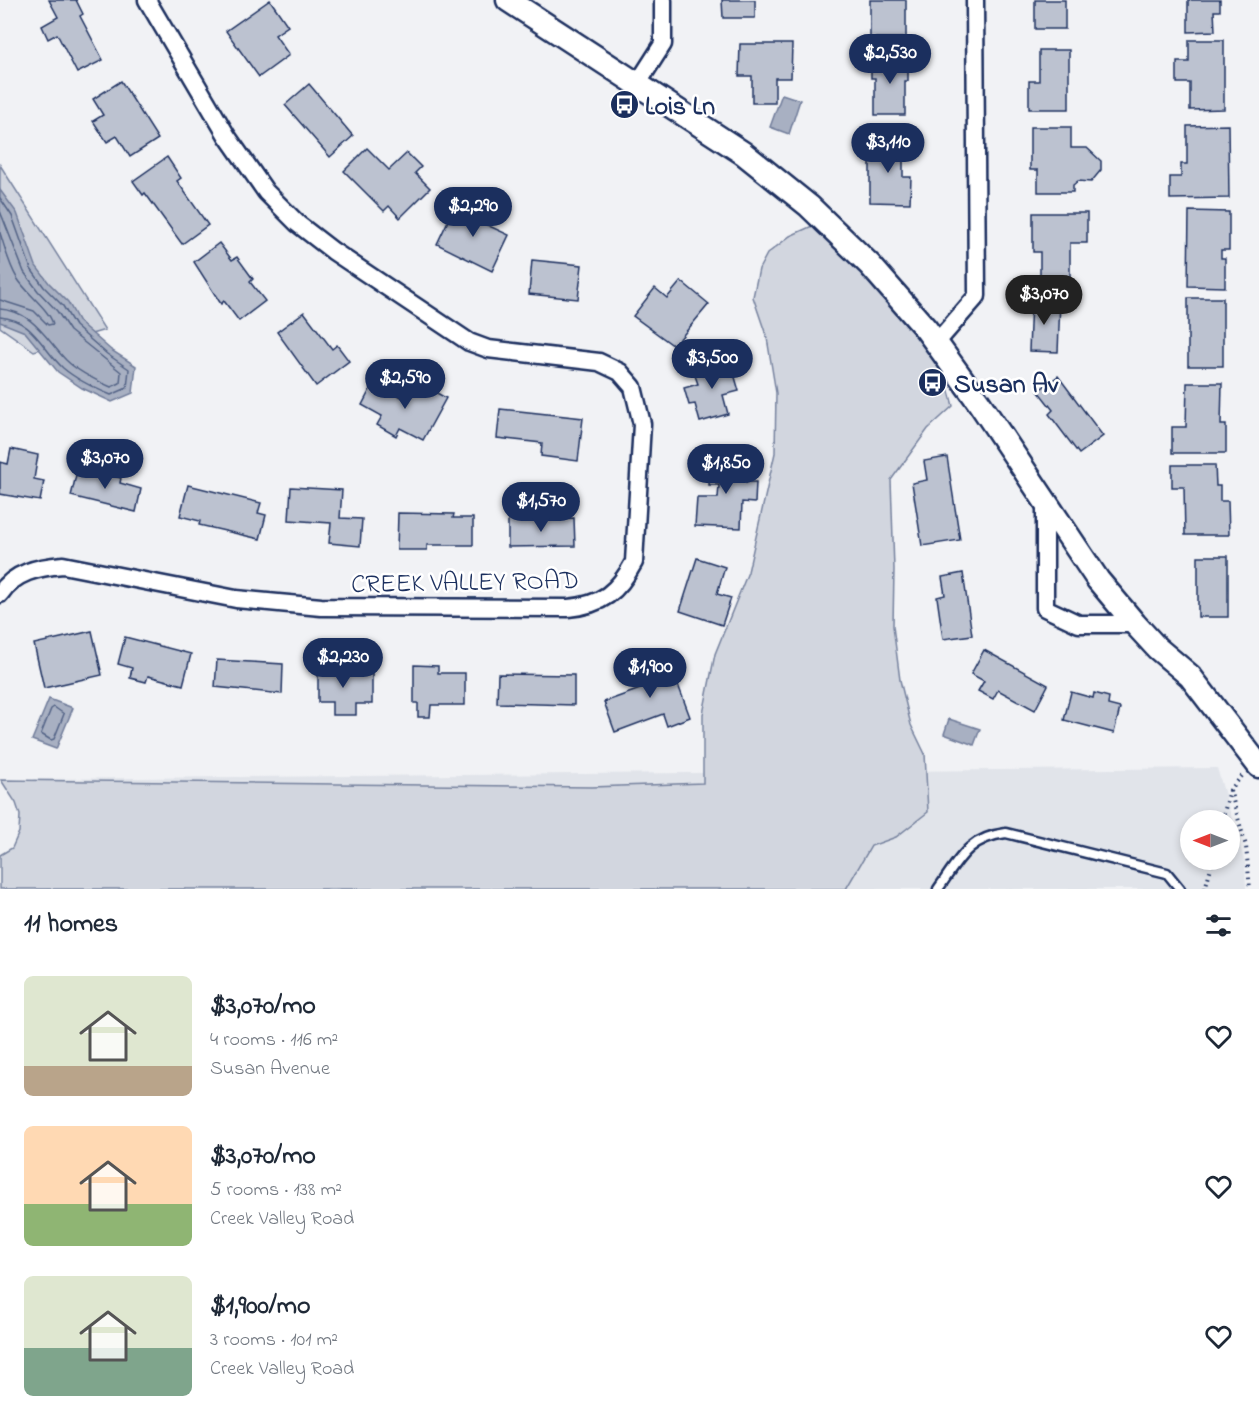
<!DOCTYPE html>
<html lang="en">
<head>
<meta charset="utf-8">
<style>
	:root { --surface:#fff; --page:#f6f6f7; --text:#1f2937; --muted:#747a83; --accent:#1b2f5e }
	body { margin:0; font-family:"Indie Flower",sans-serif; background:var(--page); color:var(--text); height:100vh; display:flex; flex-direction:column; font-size:22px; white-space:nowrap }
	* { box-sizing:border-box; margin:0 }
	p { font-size:20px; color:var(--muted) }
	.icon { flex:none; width:33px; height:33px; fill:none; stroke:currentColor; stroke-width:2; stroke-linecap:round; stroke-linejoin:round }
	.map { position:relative; height:889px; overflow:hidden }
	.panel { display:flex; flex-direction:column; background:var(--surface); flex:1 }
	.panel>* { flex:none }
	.needle { width:39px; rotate:270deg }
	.buttons { position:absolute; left:1180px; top:810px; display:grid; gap:12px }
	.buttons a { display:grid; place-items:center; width:60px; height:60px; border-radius:50%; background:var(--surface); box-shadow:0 3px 9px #0003; font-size:30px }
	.price { position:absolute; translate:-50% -51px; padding:0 14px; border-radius:21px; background:var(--accent); color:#fff; font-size:20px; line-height:39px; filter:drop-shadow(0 2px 3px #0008) }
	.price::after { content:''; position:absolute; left:50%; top:36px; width:18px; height:14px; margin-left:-9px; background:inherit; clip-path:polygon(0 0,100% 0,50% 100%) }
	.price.current { background:#222; color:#fff }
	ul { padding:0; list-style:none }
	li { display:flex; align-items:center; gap:18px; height:150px; padding:0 24px }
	li span { display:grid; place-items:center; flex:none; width:168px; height:120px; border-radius:9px; color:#555 }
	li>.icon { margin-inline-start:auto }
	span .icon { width:72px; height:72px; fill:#fffc; stroke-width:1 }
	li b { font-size:26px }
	h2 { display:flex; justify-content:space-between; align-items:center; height:72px; padding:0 24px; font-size:26px }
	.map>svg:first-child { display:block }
	.built { fill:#e1e4ea; fill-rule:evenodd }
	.green { fill:#d2d6df; stroke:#76829e; stroke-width:1.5 }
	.water { fill:#a8b0c2; stroke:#707c9a; stroke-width:1.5 }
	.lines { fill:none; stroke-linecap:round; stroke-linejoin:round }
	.shore { stroke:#536386; stroke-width:1.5 }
	.building { fill:#bcc2d0; stroke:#1b2f5e; stroke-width:1.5 }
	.lane-casing { stroke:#1b2f5e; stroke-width:13 }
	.street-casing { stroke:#1b2f5e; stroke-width:21 }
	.secondary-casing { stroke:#1b2f5e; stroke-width:27 }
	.path { stroke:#1b2f5e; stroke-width:4; stroke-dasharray:1.5 4.5; stroke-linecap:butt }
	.lane { stroke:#fff; stroke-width:8 }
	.street { stroke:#fff; stroke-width:16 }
	.secondary { stroke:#fff; stroke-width:22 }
	.labels { text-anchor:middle; stroke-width:5; stroke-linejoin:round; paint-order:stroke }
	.poi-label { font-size:26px; font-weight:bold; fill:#1b2f5e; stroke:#fff; text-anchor:start }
	.street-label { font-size:26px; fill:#1b2f5e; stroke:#fff }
</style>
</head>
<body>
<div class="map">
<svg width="1259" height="889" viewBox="0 0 1259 889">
	<rect width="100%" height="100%" fill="#f1f2f5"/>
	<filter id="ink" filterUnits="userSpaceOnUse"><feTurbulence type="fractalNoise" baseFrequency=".0167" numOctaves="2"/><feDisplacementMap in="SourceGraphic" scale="12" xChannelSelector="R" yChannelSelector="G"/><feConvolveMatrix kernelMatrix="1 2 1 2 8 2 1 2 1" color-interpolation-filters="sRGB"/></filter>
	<g filter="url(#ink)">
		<!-- built -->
		<path class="built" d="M1217,768L1245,863L1246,889H0V874L35,873L34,779ZM1191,820H1230V860H1191Z"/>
		<!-- green -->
		<g class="green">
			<path d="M0,165L105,330L34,351L0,327Z"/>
			<path d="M812,226L833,230L936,343L953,406L928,429L891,480L894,569L893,626L900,680L911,725L925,754L928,812L896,837L871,846L846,889H0V855L12,848L19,832L20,815L16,803L1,780L592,787L703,783V714L715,654L748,572L775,453L776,393L767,338L753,297L759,269L767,254L790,236Z"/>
		</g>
		<!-- water -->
		<g class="water">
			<path d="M782,94L800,100L789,134L770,127Z"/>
			<path d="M0,190L17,213L36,266L49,283L68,302L79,322L111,350L136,366L133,393L112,402L82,388L58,372L25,332L0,322Z"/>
			<path d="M49,699L73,708L56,749L32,740Z"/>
			<path d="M949,719L980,729L974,745L944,734Z"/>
		</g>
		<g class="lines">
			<!-- shore -->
			<g class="shore">
				<path d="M0,198L12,216L31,269L44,287L63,306L75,326L107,354L129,369L127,388L111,395C94,388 77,380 63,368C41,348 34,320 0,317"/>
				<path d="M0,211L24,272L38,291L57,311L70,331L121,372L120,383L111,387C95,380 78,372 66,360C46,339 33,311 0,309"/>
				<path d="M0,233C5,248 9,265 17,278C26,293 49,309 53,324L48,325L34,311L0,300"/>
				<path d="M54,707L64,714L54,739L51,740L41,734L51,709Z"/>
			</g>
		</g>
		<!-- building -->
		<g class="building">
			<path d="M49,0H76L83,14L80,16L103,60L77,73L57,34L48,39L42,26L58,17Z"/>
			<path d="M270,0L288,26L275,35L289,55L259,77L226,31Z"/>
			<path d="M722,0H755V18H723Z"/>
			<rect x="870" y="0" width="36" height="38"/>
			<rect x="1035" y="0" width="30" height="29"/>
			<path d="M1188,0H1220V11H1214L1215,31L1188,32Z"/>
			<path d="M1189,40H1224V109L1190,110V83H1177V62H1189Z"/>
			<path d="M740,44H792L791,78H775V103H752V76H739Z"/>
			<path d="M1039,50H1069V109H1029V81H1039Z"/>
			<path d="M871,57H908V81H905V115H875V78H871Z"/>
			<path d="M121,81L158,139L130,157L117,136L107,142L93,121L103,115L93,99Z"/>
			<path d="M309,84L353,136L330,157L285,105Z"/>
			<path d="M1228,125L1229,198L1170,199V177H1181V164H1187V126Z"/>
			<path d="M1030,127H1071V148H1087L1101,161V170L1091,182L1078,181L1073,185V192H1038V170H1030Z"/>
			<path d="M870,143H903V177H911L910,203L870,202Z"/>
			<path d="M367,148L389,170L407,153L421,167L415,173L430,188L400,218L389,206L384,211L344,171Z"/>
			<path d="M167,157L181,178L177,181L208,225L182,244L145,193L143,195L133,181Z"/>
			<path d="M456,204L476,213L474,219L509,235L492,271L437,244Z"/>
			<path d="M1189,211L1229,212V250H1221V258H1225V287L1188,286Z"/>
			<path d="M1033,213H1087V243H1070V278H1040V252H1033Z"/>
			<path d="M219,243L232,260L237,257L253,279L250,282L265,301L239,321L224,301L221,304L194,262Z"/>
			<path d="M532,260L582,265L578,299L529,294Z"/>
			<path d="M681,281L709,304L674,346L633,316L655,288L667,298Z"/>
			<rect x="1188" y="298" width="35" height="68"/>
			<path d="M1031,300L1060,301L1058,352L1029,351Z"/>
			<path d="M304,312L332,349L337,345L349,361L316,386L277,332Z"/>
			<path d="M730,360L739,391L723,395L728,414L700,422L695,404L689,405L684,388L698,384L693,370Z"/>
			<path d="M1058,376L1103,436L1079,454L1049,414L1053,410L1038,391Z"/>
			<path d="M374,382L409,401L419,383L446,398L423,440L400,428L396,436L377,425L382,416L362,405Z"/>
			<path d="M1187,383H1222L1221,425H1226V453H1172V427H1186Z"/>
			<path d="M500,409L583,418L578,461L541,456L542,443L497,438Z"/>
			<path d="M11,449L38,455L34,479L44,481L40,501L0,494V462L8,464Z"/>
			<path d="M947,457L960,540L922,546L912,483L927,480L924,461Z"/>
			<path d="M710,460L747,461L746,482H756L755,503L742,502L741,528L695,526L697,498H718L719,485H709Z"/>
			<path d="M1172,465H1215L1216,486H1220V501H1228L1229,535H1185L1184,487H1172Z"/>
			<path d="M78,467L121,478L120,483L141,489L136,512L71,496Z"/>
			<path d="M188,485L261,503L258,513L266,515L260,539L199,525L200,521L180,516Z"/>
			<path d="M291,487L342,490L340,518L362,519L360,546L329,543L331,523L289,520Z"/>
			<path d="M398,513L454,514L453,518H473V545H427V550H397Z"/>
			<path d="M574,518L575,546L508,547V519Z"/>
			<rect x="1198" y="556" width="30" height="61"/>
			<path d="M697,558L725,567L717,594L731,598L722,625L680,611Z"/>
			<path d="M963,573L972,635L943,639L937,597L945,595L942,577Z"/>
			<path d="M92,631L102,675L44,688L34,644Z"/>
			<path d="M125,637L191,654L183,685L148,676L146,682L130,678L132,668L118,664Z"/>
			<path d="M984,650L1048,685L1035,710L998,690L993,699L978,691L984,681L971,674Z"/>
			<path d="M667,655L690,717L667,726L663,714L615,732L604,702L640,689L638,684L647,681L641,665Z"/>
			<path d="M217,660L283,664L282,694L215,687Z"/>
			<path d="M318,662H340V674H372V704H356V715H332V702H318Z"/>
			<path d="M414,665L438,666V673H465V705H431L430,717H418V703H414Z"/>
			<path d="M498,674L574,675V705L497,703Z"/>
			<path d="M1071,692L1093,698L1094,693L1109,697L1108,705L1120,708L1114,733L1064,720Z"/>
		</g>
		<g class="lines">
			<defs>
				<path id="lane" d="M938,889C959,860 967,838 1006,833L1167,873L1180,889"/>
				<g id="street">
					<path d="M638,83L663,44V0"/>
					<path d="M936,343L977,296L975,0"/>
					<path d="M1045,501V608L1079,624H1135"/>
					<path d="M0,594C14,572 39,567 63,565L236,599L321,607L568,608C602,605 618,592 634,562L642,424L633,387L620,372L599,362L488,349L469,342L333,251L298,224L266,192L227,136L147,0"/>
				</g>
				<path id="secondary" d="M508,0L743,153L809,206L870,265L926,329L978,401L1098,580L1135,624L1157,648L1190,676L1259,766"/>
			</defs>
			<!-- lane casing -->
			<use href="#lane" class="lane-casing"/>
			<!-- street casing -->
			<use href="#street" class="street-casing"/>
			<!-- secondary casing -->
			<use href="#secondary" class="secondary-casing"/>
			<!-- path -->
			<g class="path">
				<path d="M1230,790L1246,846L1250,889"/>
				<path d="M1222,820L1230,790L1242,776"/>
				<path d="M1205,889L1213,860"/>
			</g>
			<!-- lane -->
			<use href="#lane" class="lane"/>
			<!-- street -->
			<use href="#street" class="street"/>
			<!-- secondary -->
			<use href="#secondary" class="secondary"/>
		</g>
	</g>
	<!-- icons -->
	<defs>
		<symbol id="bus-disc" viewBox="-11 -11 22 22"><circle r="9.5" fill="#1b2f5e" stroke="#fff"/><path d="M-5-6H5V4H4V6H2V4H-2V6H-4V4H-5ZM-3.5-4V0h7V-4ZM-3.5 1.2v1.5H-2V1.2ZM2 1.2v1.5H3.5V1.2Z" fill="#fff"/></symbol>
	</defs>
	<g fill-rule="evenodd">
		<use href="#bus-disc" x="608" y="88" width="33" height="33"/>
		<use href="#bus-disc" x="916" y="366" width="33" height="33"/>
	</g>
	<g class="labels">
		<!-- poi labels -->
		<g class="poi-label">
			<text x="645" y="114">Lois Ln</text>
			<text x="954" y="392">Susan Av</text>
		</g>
		<!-- street labels -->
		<g class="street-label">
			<text transform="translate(465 581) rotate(-1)" y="9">CREEK VALLEY ROAD</text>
		</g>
	</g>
</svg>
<div class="buttons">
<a><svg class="needle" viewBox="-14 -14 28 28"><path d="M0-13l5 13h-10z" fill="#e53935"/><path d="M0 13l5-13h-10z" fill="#747a83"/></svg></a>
</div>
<b class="price" style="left:890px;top:85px">$2,530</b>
<b class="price" style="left:888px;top:174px">$3,110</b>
<b class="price" style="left:473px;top:238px">$2,290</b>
<b class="price current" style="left:1044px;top:326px">$3,070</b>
<b class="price" style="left:712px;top:390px">$3,500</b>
<b class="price" style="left:405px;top:410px">$2,590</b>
<b class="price" style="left:105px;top:490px">$3,070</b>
<b class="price" style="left:726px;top:495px">$1,850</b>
<b class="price" style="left:541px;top:533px">$1,570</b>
<b class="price" style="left:343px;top:689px">$2,230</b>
<b class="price" style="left:650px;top:699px">$1,900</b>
</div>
<section class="panel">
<h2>11 homes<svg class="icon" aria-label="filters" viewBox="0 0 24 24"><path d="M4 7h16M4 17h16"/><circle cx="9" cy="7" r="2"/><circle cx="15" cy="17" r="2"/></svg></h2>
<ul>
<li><span style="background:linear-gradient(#dfe7d0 75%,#b9a48a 0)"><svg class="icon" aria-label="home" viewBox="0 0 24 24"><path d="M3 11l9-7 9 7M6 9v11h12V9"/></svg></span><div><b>$3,070/mo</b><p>4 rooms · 116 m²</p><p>Susan Avenue</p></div><svg class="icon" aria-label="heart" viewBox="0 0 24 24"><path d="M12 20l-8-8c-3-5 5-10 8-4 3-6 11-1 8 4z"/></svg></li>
<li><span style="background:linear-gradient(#ffd9b3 65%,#8fb573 0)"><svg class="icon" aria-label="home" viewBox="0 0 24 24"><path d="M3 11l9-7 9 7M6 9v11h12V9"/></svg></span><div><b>$3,070/mo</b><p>5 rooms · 138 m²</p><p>Creek Valley Road</p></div><svg class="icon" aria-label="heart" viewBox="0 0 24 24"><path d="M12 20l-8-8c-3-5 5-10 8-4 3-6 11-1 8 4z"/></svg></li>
<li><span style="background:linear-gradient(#dfe7d0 60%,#7fa58c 0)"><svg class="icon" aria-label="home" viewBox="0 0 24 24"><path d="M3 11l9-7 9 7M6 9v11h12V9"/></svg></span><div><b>$1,900/mo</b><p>3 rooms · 101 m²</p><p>Creek Valley Road</p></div><svg class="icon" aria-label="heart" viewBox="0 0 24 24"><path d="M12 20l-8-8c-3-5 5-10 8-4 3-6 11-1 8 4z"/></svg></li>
</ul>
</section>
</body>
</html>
